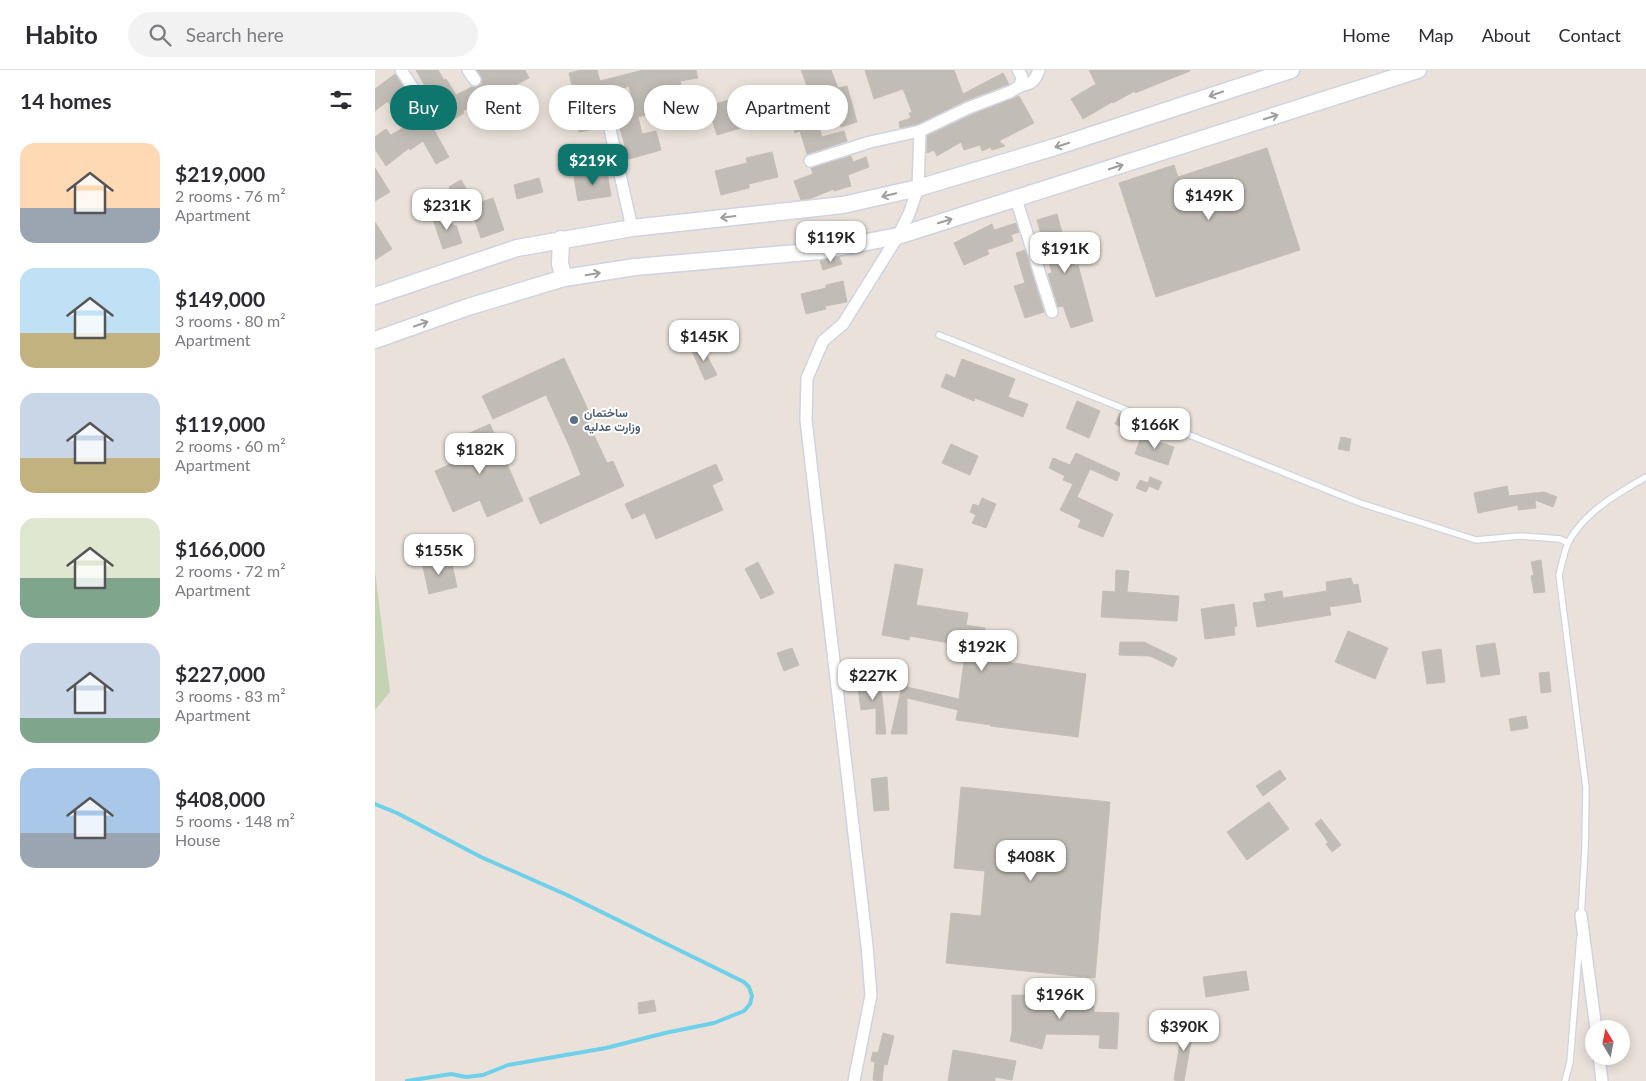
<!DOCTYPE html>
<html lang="en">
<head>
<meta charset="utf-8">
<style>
	:root { --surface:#fff; --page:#f2f2f3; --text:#2b2b33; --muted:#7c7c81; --line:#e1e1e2; --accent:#0f766e }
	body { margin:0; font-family:Lato,Vazirmatn,sans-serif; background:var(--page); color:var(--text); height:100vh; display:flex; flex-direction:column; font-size:19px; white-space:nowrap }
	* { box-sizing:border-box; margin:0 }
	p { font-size:16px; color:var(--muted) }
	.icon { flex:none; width:28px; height:28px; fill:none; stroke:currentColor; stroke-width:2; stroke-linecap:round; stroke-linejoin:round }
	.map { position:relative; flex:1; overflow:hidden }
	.drawer { display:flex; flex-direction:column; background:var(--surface); width:375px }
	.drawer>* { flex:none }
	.top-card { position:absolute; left:15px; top:15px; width:475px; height:45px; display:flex; gap:10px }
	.needle { width:32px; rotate:350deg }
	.controls { position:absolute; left:1210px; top:950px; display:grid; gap:10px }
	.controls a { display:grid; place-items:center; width:45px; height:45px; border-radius:50%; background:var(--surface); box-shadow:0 2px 12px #0003; font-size:25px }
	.price { position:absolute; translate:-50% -42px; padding:0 11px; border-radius:10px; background:#fff; color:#222; font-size:16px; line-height:32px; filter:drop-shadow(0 1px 2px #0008) }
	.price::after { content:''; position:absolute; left:50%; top:30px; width:15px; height:11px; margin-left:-8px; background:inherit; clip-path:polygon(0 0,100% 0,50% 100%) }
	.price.selected { background:var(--accent); color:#fff }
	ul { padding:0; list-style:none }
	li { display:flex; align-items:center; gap:15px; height:125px; padding:0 20px }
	li span { display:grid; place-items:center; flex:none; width:140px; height:100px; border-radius:15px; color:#555 }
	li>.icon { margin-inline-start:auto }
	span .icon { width:60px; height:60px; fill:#fffc; stroke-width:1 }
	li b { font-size:21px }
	h2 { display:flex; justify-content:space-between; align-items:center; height:60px; padding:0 20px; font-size:21px }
	.chip { padding:0 18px; border-radius:22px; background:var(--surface); box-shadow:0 2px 12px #0003; font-size:18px; line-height:45px }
	.chip.selected { background:var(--accent); color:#fff }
	header { display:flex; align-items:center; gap:30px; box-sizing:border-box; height:70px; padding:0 25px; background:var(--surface); border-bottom:1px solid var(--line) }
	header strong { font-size:24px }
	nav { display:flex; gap:28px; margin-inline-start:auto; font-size:18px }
	.search { width:350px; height:45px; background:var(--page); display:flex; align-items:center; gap:12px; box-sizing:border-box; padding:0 18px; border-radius:28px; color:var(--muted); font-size:19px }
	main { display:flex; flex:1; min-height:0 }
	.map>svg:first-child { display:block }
	.cemetery { fill:#c4d3b1 }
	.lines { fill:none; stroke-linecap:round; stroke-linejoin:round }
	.stream { stroke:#6fd0ea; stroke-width:4 }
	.building { fill:#c2bcb6; stroke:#c5beb4 }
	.lane-casing { stroke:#cfd3e1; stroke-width:8 }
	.street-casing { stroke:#cfd3e1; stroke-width:14 }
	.secondary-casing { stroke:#cfd3e1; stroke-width:19 }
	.lane { stroke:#fff; stroke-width:5.5 }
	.street { stroke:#fff; stroke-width:11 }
	.secondary { stroke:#fff; stroke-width:16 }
	.oneway { stroke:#9e9e9e }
	.service-dot { fill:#5c6f8a; stroke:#fff; stroke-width:2 }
	.labels { text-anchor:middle; stroke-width:4; stroke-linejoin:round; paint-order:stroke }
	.service-label { font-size:12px; font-weight:bold; fill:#4e5e75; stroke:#fff; text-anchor:start }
</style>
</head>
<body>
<header>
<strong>Habito</strong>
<div class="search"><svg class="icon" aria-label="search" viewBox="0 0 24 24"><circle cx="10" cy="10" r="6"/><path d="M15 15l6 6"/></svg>Search here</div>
<nav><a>Home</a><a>Map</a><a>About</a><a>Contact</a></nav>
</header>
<main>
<section class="drawer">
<h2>14 homes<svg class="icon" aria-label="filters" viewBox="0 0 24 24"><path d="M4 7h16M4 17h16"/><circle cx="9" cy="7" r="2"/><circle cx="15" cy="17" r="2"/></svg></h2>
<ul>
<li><span style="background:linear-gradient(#ffd9b3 65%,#9aa5b1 0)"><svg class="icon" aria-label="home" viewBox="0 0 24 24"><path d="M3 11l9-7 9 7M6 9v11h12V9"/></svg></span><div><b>$219,000</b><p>2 rooms · 76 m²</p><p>Apartment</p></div></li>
<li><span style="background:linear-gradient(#bfe0f5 65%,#c2b280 0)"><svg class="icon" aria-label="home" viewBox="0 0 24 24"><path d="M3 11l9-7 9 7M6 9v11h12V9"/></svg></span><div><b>$149,000</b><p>3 rooms · 80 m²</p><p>Apartment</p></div></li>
<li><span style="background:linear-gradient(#c9d6e8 65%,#c2b280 0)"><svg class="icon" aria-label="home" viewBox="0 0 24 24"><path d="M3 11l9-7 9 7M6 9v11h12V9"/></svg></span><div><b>$119,000</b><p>2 rooms · 60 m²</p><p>Apartment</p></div></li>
<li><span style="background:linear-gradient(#dfe7d0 60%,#7fa58c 0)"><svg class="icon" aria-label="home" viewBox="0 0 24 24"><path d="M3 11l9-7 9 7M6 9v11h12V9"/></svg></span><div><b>$166,000</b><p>2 rooms · 72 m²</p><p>Apartment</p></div></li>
<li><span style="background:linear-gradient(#c9d6e8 75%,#7fa58c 0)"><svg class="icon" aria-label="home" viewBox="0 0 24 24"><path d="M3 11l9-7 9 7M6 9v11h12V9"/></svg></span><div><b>$227,000</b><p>3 rooms · 83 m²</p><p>Apartment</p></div></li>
<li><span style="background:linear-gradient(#a9c7e8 65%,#9aa5b1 0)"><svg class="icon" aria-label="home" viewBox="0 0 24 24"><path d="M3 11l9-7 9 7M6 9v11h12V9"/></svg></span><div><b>$408,000</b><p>5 rooms · 148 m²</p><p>House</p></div></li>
</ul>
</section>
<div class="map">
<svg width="1271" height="1011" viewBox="0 0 1271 1011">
	<rect width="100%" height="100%" fill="#eae2da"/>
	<!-- cemetery -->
	<path class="cemetery" d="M0,501L15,622L0,640Z"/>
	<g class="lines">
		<!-- stream -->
		<path class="stream" d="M0,734L22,743L106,787L192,825L369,912L374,917L377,926L375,934L369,941L339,953L290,963L231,978L133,995L108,1005L91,1007L76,1004L32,1011"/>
	</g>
	<!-- building -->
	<g class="building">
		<path d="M41,0H63L69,10L71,9L81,25L97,17L104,16L107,14V9L102,0H150L154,8L135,18L136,21L117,30L115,26L88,41L89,43L71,54Z"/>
		<path d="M206,0H222L225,11L268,0H321L323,8L305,11L306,14L280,20L286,41L263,47L267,64L281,61L286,80L254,89L240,42L259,38L254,16L236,22V25L223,28L225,33L220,34L225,58L204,62L202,48H204L194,3Z"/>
		<path d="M426,0H456L463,18L472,16L482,52L466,57L461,39L442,44L436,20L434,21Z"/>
		<path d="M490,0H579L588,24L628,3L634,14L590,31L543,54L525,58L524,52L536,48L534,43L537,42L528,19L499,29Z"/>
		<path d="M714,0H815V1L760,23V21L738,33L737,32L708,49L696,29L721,14Z"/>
		<path d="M20,4L47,45L50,48H55L63,58L59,60L74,87L61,94L48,71L35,80L34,78L11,96L0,79V67L11,59L16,65L33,55L18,33L15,35L13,31L0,41V19Z"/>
		<path d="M644,26L659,53L624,71L630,76L617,80L616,77L607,81L605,75L589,80L586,72L562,86L559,80L552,83V66L596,45Z"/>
		<path d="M357,29L366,58L342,65L333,36Z"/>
		<path d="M439,41L447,67L469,61L472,71L432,84L425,61L420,63L415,49Z"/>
		<path d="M892,78L925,180L781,227L744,113L799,95L803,107Z"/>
		<path d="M397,82L403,107L374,114V118L346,125L340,101L372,93L371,88Z"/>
		<path d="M476,86L478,92L491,87L494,97L473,105L476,116L459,121V119L434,129L426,130L419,111L438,104L436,98Z"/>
		<path d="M0,98L15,122L0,131Z"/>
		<path d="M232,101L236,126L203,131L199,107Z"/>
		<path d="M164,108L168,122L142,129L139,115Z"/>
		<path d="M86,110L94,123L81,131L74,117Z"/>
		<path d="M118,128L129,160L106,168L95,136Z"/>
		<path d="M70,142L79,156L81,155L87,173L68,179L57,146Z"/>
		<path d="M682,144L689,170H692L700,196L703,195L718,251L696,258L688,236L683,237L673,204L677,203L662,150Z"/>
		<path d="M0,152L17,179L0,190Z"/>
		<path d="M641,153L644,162L636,165L638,171L612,180L614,184L589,195L579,173L617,154L619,160Z"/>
		<path d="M650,180L669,242L650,248L639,216L650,213L641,183Z"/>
		<path d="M464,187L467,194L448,200L445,191Z"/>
		<path d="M468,211L472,232L450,236L451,239L431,244L426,224L451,218V215Z"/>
		<path d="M326,274L342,305L330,310L316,279Z"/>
		<path d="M189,288L215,344L210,346L232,393L238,391L249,416L165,454L154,428L206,405L193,373L171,325L118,349L107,326Z"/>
		<path d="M587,289L640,309L633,327L653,334L648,347L600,328L599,331L566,317L571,304L580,308Z"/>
		<path d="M702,331L725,341L714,368L691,358Z"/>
		<path d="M745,343L761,350L757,361L740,354Z"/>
		<path d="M115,354L148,431L112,447L105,430L78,442L60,401L87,389L79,370Z"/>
		<path d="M766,366L799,377L793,395L760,384Z"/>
		<path d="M966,367L976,369L974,381L963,379Z"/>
		<path d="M576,374L603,386L595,405L567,393Z"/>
		<path d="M701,383L745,403L742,411L715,399L702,427L738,444L728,467L703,457L706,450L685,440L698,414L688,410L690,406L674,398L678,388L695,395Z"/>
		<path d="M341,394L348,410L337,415L348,440L281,469L270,443L257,449L250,434Z"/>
		<path d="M775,407L787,412L783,420L774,416L771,422L761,418L765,410L773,413Z"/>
		<path d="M1132,416L1134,426L1169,422L1182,427L1178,437L1160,430L1161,438L1143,440V435L1103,443L1099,423Z"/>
		<path d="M607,428L621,434L611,458L597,453L601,445L595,442L598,434L604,436Z"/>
		<path d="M63,489L64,493L76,490L82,517L54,524L47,492Z"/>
		<path d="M1166,490L1170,522L1159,523L1156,506L1159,505L1156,492Z"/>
		<path d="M383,492L399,523L386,529L370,499Z"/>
		<path d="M520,494L548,499L541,535L593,543L591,555L610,558L606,588L711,604L703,667L615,656L616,655L581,650L583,640L532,628V664H516L528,612H532V617L584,629L591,576L535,566L534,570L507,565Z"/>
		<path d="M741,500L754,501L752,522L804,526L802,551L726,547L728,521L740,522Z"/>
		<path d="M976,508L978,515L983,514L986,532L954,537L956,545L882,557L878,533L891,531L889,524L907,521L908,528L952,521L951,512Z"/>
		<path d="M859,534L862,556L859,557L860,565L830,569L826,539Z"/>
		<path d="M973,561L1013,578L1000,609L960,592Z"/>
		<path d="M745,572H769L802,588L798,597L775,586L744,585Z"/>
		<path d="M1120,573L1125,604L1106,607L1101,576Z"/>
		<path d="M417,578L424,595L409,601L402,583Z"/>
		<path d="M1066,579L1070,612L1052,614L1047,582Z"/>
		<path d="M1174,602L1176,622L1166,623L1164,603Z"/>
		<path d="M505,608L507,627L511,664H501V638L486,640L482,610Z"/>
		<path d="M1151,646L1153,658L1136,661L1134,649Z"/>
		<path d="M905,700L911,709L888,726L881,716Z"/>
		<path d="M512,707L514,740L499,741L496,709Z"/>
		<path d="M586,717L735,732L720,908L571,893L576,843L606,846L610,801L579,798Z"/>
		<path d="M894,732L914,759L872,790L852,762Z"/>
		<path d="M946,749L966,775L957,782L951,774L953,772L940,754Z"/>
		<path d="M871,901L874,920L831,927L828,907Z"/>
		<path d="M637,925L710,926V936H719V942L744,943L742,979L724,978L725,965L671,964L667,979L635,971L637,962Z"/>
		<path d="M279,930L281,941L264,944L263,933Z"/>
		<path d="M808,954L819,955L809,1011H805L799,1010Z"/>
		<path d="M508,963L519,966L512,995L509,994L507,1011L498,1010L500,992L496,991L498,982L503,983Z"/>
		<path d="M578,980L641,991L637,1010L620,1007V1011H573Z"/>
	</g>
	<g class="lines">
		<defs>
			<g id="lane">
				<path d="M564,265L985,433L1101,470L1145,466L1185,469L1193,473"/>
				<path d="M1206,847L1210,779L1211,718L1184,505C1187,494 1189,481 1194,471C1211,441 1242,424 1271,407"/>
				<path d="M1190,1011L1195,992L1205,867"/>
			</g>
			<g id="street">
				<path d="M26,0L53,41"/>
				<path d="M93,0L100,10"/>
				<path d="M645,16C657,14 660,11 664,0"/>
				<path d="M234,55L257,158"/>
				<path d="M435,91L495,72L545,61"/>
				<path d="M641,129L677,242"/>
				<path d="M1206,845L1221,959"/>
				<path d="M1224,986L1227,1011"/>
				<path d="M479,1011L496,925L492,876L431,350L432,308L448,271L468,254L523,166L534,144L543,118L545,61L593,38L635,22L645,16L647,7L643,0"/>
			</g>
			<g id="secondary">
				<path d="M186,169L185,194L189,208"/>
				<path d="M0,226L142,178L257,158L468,135L543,118L680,77L916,0"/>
				<path d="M0,270L93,237L189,208L260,197L445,181L523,166L1043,0"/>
			</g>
		</defs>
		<!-- lane casing -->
		<use href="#lane" class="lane-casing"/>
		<!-- street casing -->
		<use href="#street" class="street-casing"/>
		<!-- secondary casing -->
		<use href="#secondary" class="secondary-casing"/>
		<!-- lane -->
		<use href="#lane" class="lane"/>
		<!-- street -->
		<use href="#street" class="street"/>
		<!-- secondary -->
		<use href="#secondary" class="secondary"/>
	</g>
	<!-- one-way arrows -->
	<defs><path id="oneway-shaft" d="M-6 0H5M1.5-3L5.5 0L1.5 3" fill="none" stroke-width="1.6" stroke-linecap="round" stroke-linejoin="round" transform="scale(1.25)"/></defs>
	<g class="oneway">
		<use href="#oneway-shaft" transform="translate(841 24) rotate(161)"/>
		<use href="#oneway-shaft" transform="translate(896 47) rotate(-18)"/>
		<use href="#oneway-shaft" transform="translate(687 75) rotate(162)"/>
		<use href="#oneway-shaft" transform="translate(741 97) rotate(-18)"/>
		<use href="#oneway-shaft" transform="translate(514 125) rotate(167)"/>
		<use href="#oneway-shaft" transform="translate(353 147) rotate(173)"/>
		<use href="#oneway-shaft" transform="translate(570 151) rotate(-17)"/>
		<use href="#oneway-shaft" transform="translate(218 204) rotate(-9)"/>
		<use href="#oneway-shaft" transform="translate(46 254) rotate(-19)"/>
	</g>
	<!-- markers -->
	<circle class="service-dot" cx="199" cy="350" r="5"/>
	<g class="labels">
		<!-- service labels -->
		<g class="service-label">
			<text x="209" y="347">ساختمان<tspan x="209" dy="14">وزارت عدلیه</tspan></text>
		</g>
	</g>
</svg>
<div class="controls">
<a><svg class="needle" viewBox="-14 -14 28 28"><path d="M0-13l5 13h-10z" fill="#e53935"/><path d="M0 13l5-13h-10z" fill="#7c7c81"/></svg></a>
</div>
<b class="price selected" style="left:218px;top:116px">$219K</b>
<b class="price" style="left:834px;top:151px">$149K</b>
<b class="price" style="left:72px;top:161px">$231K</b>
<b class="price" style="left:456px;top:193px">$119K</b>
<b class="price" style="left:690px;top:204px">$191K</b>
<b class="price" style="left:329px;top:292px">$145K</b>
<b class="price" style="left:780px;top:380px">$166K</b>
<b class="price" style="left:105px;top:405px">$182K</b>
<b class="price" style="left:64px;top:506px">$155K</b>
<b class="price" style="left:607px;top:602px">$192K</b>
<b class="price" style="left:498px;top:631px">$227K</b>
<b class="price" style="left:656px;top:812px">$408K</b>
<b class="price" style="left:685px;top:950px">$196K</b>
<b class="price" style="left:809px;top:982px">$390K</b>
<div class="top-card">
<a class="chip selected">Buy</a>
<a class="chip">Rent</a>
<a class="chip">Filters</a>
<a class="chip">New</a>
<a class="chip">Apartment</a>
</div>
</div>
</main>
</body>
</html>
